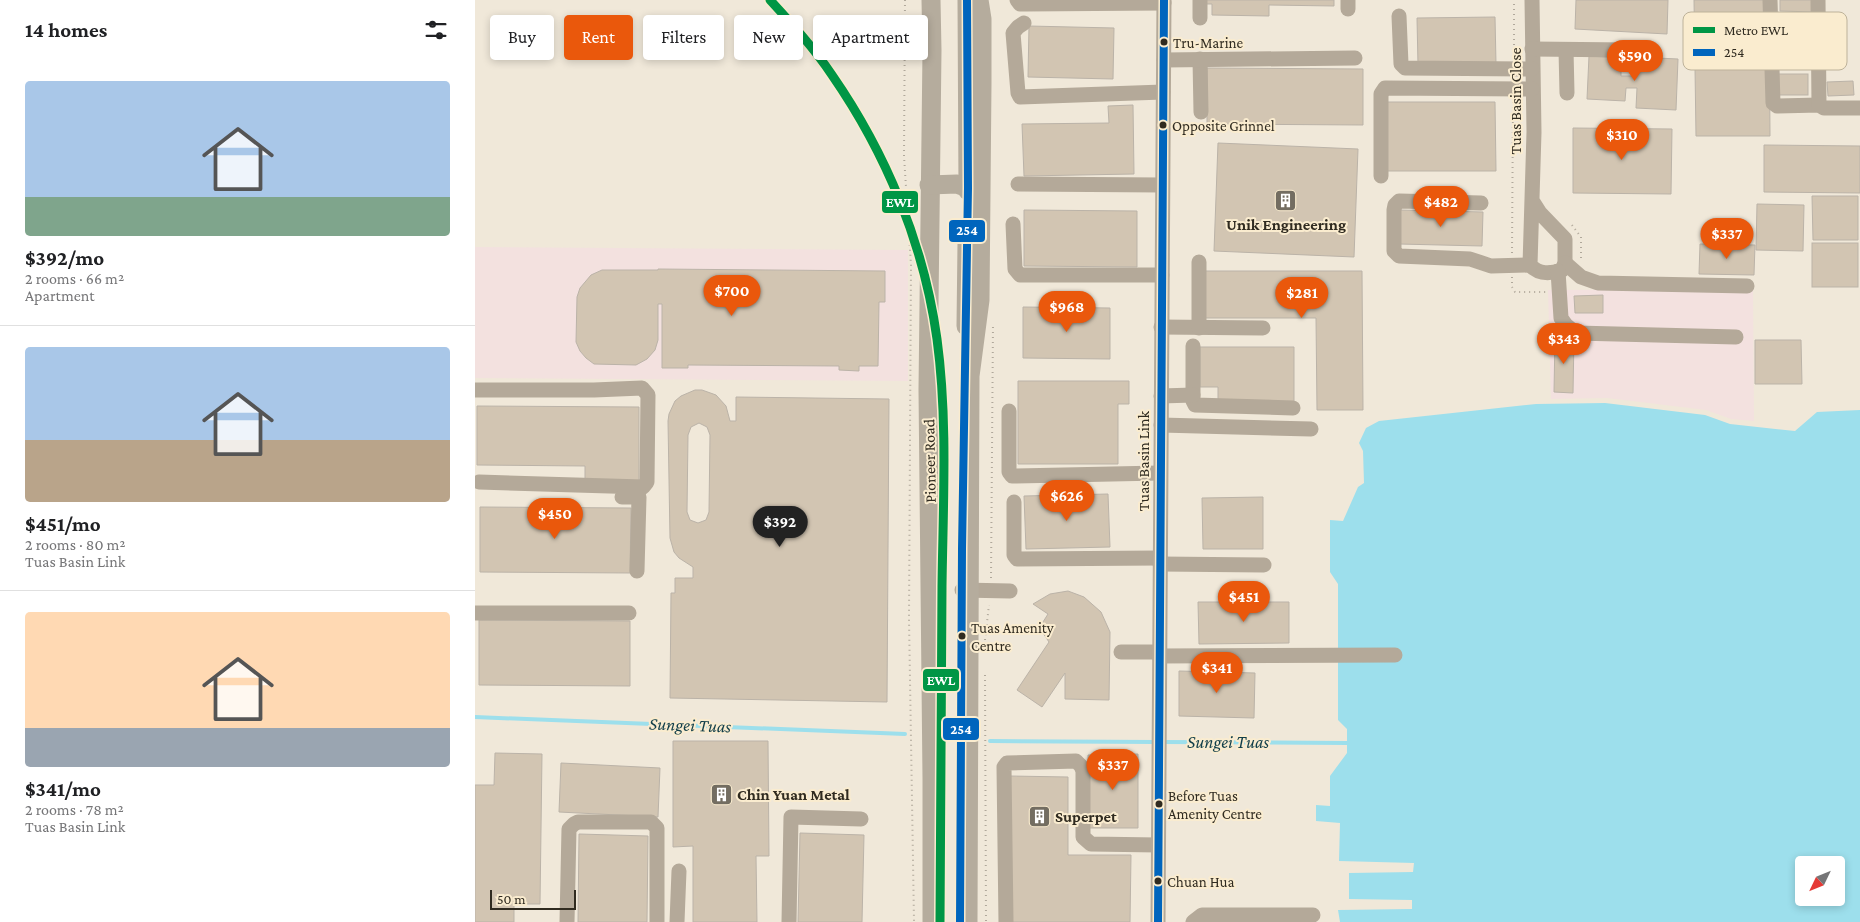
<!DOCTYPE html>
<html lang="en">
<head>
<meta charset="utf-8">
<style>
	:root { --surface:#fff; --page:#f6f6f6; --text:#202124; --muted:#757577; --line:#e0e0e0; --accent:#ea580c }
	body { margin:0; font-family:"Crimson Pro",serif; background:var(--page); color:var(--text); height:100vh; display:flex; flex-direction:column; font-size:19px; white-space:nowrap }
	* { box-sizing:border-box; margin:0 }
	p { font-size:16px; color:var(--muted) }
	.icon { flex:none; width:28px; height:28px; fill:none; stroke:currentColor; stroke-width:2; stroke-linecap:round; stroke-linejoin:round }
	.map { position:relative; flex:1; overflow:hidden }
	.side { display:flex; flex-direction:column; background:var(--surface); width:475px }
	.side>* { flex:none }
	.guide { position:absolute; left:15px; top:15px; width:475px; height:45px; display:flex; gap:10px }
	.needle { width:32px; rotate:227deg }
	.controls { position:absolute; left:1320px; top:856px; display:grid; gap:10px }
	.controls a { display:grid; place-items:center; width:50px; height:50px; border-radius:5px; background:var(--surface); box-shadow:0 2px 8px #0003; font-size:25px }
	.scale { position:absolute; left:15px; bottom:12px; width:86px; box-sizing:border-box; padding-left:5px; border:2px solid #302b20; border-top:0; font-size:14px; line-height:18px; white-space:nowrap; color:#302b20; -webkit-text-stroke:4px #faeccf; paint-order:stroke }
	.price { position:absolute; translate:-50% -42px; padding:0 11px; border-radius:18px; background:var(--accent); color:#fff; font-size:16px; line-height:32px; filter:drop-shadow(0 1px 2px #0008) }
	.price::after { content:''; position:absolute; left:50%; top:30px; width:15px; height:11px; margin-left:-8px; background:inherit; clip-path:polygon(0 0,100% 0,50% 100%) }
	.price.active { background:#222; color:#fff }
	ul { padding:0; list-style:none }
	li { display:grid; align-content:center; gap:10px; height:265px; padding:0 25px }
	li+li { border-top:1px solid var(--line) }
	li span { display:grid; place-items:center; height:155px; border-radius:5px; color:#555 }
	li>.icon { margin-inline-start:auto }
	span .icon { width:90px; height:90px; fill:#fffc; stroke-width:1 }
	li b { font-size:21px }
	h2 { display:flex; justify-content:space-between; align-items:center; height:60px; padding:0 25px; font-size:21px }
	.tag { padding:0 18px; border-radius:5px; background:var(--surface); box-shadow:0 2px 8px #0003; font-size:18px; line-height:45px }
	.tag.active { background:var(--accent); color:#fff }
	main { display:flex; flex:1; min-height:0 }
	.map>svg:first-child { display:block }
	.industrial { fill:#f3e1df }
	.water { fill:#9ddfec; fill-rule:evenodd }
	.lines { fill:none; stroke-linecap:round; stroke-linejoin:round }
	.stream { stroke:#9ddfec; stroke-width:4 }
	.building { fill:#d2c5b2; stroke:#bbb3a8; fill-rule:evenodd }
	.path { stroke:#b0a89b; stroke-width:2; stroke-dasharray:1 4; stroke-linecap:butt }
	.minor { stroke:#b4a999; stroke-width:15 }
	.major { stroke:#b5ac9d; stroke-width:19 }
	.bus-1-casing { stroke:#faeccf; stroke-width:11 }
	.bus-1 { stroke:#0065bd; stroke-width:8 }
	.metro-1-casing { stroke:#faeccf; stroke-width:12 }
	.metro-1 { stroke:#009645; stroke-width:9 }
	.bus-dot { fill:#302b20; stroke:#faeccf; stroke-width:2 }
	.labels { text-anchor:middle; stroke-width:4; stroke-linejoin:round; paint-order:stroke }
	.bus-label { font-size:15px; fill:#302b20; stroke:#faeccf; text-anchor:start }
	.street-label { font-size:16px; fill:#302b20; stroke:#faeccf }
	.poi-label { font-size:16px; font-weight:bold; fill:#302b20; stroke:#faeccf; text-anchor:start }
	.water-label { font-size:18px; font-style:italic; fill:#113e49; stroke:#faeccf }
	.key { fill:#faeccf; stroke:#bdb29a; stroke-width:1 }
	.key-label { font-size:14px; fill:#302b20 }
	.line-badge { stroke:#faeccf; stroke-width:2 }
	.badge-label { font-size:14px; text-anchor:middle; font-weight:bold; fill:#fff }
</style>
</head>
<body>
<main>
<section class="side">
<h2>14 homes<svg class="icon" aria-label="filters" viewBox="0 0 24 24"><path d="M4 7h16M4 17h16"/><circle cx="9" cy="7" r="2"/><circle cx="15" cy="17" r="2"/></svg></h2>
<ul>
<li><span style="background:linear-gradient(#a9c7e8 75%,#7fa58c 0)"><svg class="icon" aria-label="home" viewBox="0 0 24 24"><path d="M3 11l9-7 9 7M6 9v11h12V9"/></svg></span><div><b>$392/mo</b><p>2 rooms · 66 m²</p><p>Apartment</p></div></li>
<li><span style="background:linear-gradient(#a9c7e8 60%,#b9a48a 0)"><svg class="icon" aria-label="home" viewBox="0 0 24 24"><path d="M3 11l9-7 9 7M6 9v11h12V9"/></svg></span><div><b>$451/mo</b><p>2 rooms · 80 m²</p><p>Tuas Basin Link</p></div></li>
<li><span style="background:linear-gradient(#ffd9b3 75%,#9aa5b1 0)"><svg class="icon" aria-label="home" viewBox="0 0 24 24"><path d="M3 11l9-7 9 7M6 9v11h12V9"/></svg></span><div><b>$341/mo</b><p>2 rooms · 78 m²</p><p>Tuas Basin Link</p></div></li>
</ul>
</section>
<div class="map">
<svg width="1385" height="922" viewBox="0 0 1385 922">
	<rect width="100%" height="100%" fill="#f0e8d9"/>
	<!-- industrial -->
	<g class="industrial">
		<path d="M0,247L433,250V381L0,378Z"/>
		<path d="M1278,289L1279,421L1256,419L1231,410L1132,398L1076,399L1073,290Z"/>
	</g>
	<!-- water -->
	<path class="water" d="M1130,403L1230,415L1255,424L1320,431L1342,412L1385,410V922H865L863,910L937,909V900L874,899V873L938,872L939,863L864,861L865,823L841,821V805L855,806V776L872,753V729L863,720V584L855,572V520L868,521L883,487L889,483L888,451L884,443L891,428L904,421L1061,404ZM1329,865H1361V898H1329Z"/>
	<g class="lines">
		<!-- stream -->
		<g class="stream">
			<path d="M0,717L430,734"/>
			<path d="M515,741L680,742"/>
			<path d="M687,742L872,743"/>
		</g>
	</g>
	<!-- building -->
	<g class="building">
		<path d="M725,0H859V6L794,5V16L737,15V4H725Z"/>
		<path d="M1101,0H1193L1192,34L1100,29Z"/>
		<path d="M1219,0H1294L1295,136H1221Z"/>
		<path d="M1305,0H1340V12L1305,11Z"/>
		<path d="M1020,17L1021,64L943,65L942,18Z"/>
		<path d="M554,26L639,28L638,79L553,77Z"/>
		<path d="M1114,56L1146,58V76H1160L1161,57L1203,59L1201,110L1161,108L1162,88H1151L1150,101L1112,99Z"/>
		<path d="M732,68L888,69V125L732,124Z"/>
		<rect x="1302" y="74" width="31" height="21"/>
		<path d="M1378,81L1379,95L1353,96L1352,82Z"/>
		<path d="M906,102H1020L1021,171H907Z"/>
		<path d="M658,105L659,174L549,176L547,124L634,123L633,106Z"/>
		<path d="M1098,128L1197,129L1196,194L1098,193Z"/>
		<path d="M743,143L883,149L879,257L739,251Z"/>
		<path d="M1289,145L1385,146V193L1289,192Z"/>
		<path d="M1337,196H1383V240H1338Z"/>
		<path d="M1282,204L1329,205L1328,251L1281,250Z"/>
		<path d="M549,210L662,211V267L549,266Z"/>
		<path d="M925,210L1008,212L1007,246L924,244Z"/>
		<rect x="1337" y="243" width="46" height="44"/>
		<path d="M1225,244L1280,245L1279,275L1224,274Z"/>
		<path d="M183,269L410,271V302H404L403,366H384V371L364,370V366L213,365V368H187V304H183V340L180,350L172,359L161,365L119,364L111,358L105,351L101,342L102,297L105,288L116,275L127,270H183Z"/>
		<path d="M725,271H887L888,410H842L841,318H725Z"/>
		<path d="M1128,295V313H1100L1099,296Z"/>
		<path d="M548,307L635,308V359L548,358Z"/>
		<path d="M1080,337H1099L1098,393L1079,392Z"/>
		<path d="M1280,340H1326L1327,384H1280Z"/>
		<path d="M725,347H819V407L743,406V387H725Z"/>
		<path d="M543,381H654V404H643V464H543Z"/>
		<path d="M220,390H227L241,395L251,406L255,421H261V397L414,399L412,702L195,698L196,593H200V578H218V567L204,558L199,552L195,538L193,421L194,414L200,401L206,396ZM224,423L232,427L235,435L234,512L231,520L223,523L215,520L212,512L213,435L216,427Z"/>
		<path d="M2,406L164,407V481L110,480V466L2,465Z"/>
		<path d="M633,494L635,547L551,549L549,496Z"/>
		<path d="M788,497V549H728L727,498Z"/>
		<path d="M5,507L156,508L155,573L5,572Z"/>
		<path d="M593,591L609,597L626,612L635,632L634,700L590,699V673L567,707L542,690L574,642L568,633V622L573,614L558,604L575,594Z"/>
		<path d="M723,602H814V643L724,644Z"/>
		<path d="M4,620L155,621V686L4,685Z"/>
		<path d="M704,671L780,673L779,718L704,716Z"/>
		<path d="M198,741H293L294,856H281L282,922H218V846L198,847Z"/>
		<path d="M20,753L67,754L65,904H39V922H0V785H19Z"/>
		<path d="M663,754V828H614L613,755Z"/>
		<path d="M86,763L185,768L183,817L84,812Z"/>
		<path d="M535,776L593,777V855H656L655,922H534Z"/>
		<path d="M325,833L389,835L387,922H323Z"/>
		<path d="M104,834L173,836L172,922H103Z"/>
	</g>
	<g class="lines">
		<!-- path -->
		<g class="path">
			<path d="M430,0L429,156L436,265L434,619L439,922"/>
			<path d="M1039,55V0"/>
			<path d="M1097,225L1106,237V259"/>
			<path d="M1037,253L1038,102"/>
			<path d="M1037,277V287L1040,292H1072"/>
			<path d="M516,578L518,325"/>
			<path d="M510,640L514,605"/>
			<path d="M510,675L511,922"/>
		</g>
		<!-- minor -->
		<g class="minor">
			<path d="M542,0L545,4H550L689,3"/>
			<path d="M725,0V18"/>
			<path d="M1057,0L1059,132L1055,265C1064,275 1075,274 1087,270L1090,263V239L1065,213L1058,202"/>
			<path d="M1295,0L1298,103L1302,106L1344,105L1349,108H1385"/>
			<path d="M1343,0L1344,105"/>
			<path d="M873,9V0"/>
			<path d="M924,16L926,64L930,68L1057,69"/>
			<path d="M549,23L543,27L538,33L543,93L545,97L688,92"/>
			<path d="M1057,49L1154,50"/>
			<path d="M1091,50L1092,93"/>
			<path d="M725,59L726,112"/>
			<path d="M689,60L880,58"/>
			<path d="M906,176V94L910,88L1057,89"/>
			<path d="M543,184L687,185"/>
			<path d="M1006,203L924,201L920,205L919,210V251L924,256L995,259L1016,266L1055,265"/>
			<path d="M538,224L540,269L545,275H687"/>
			<path d="M1090,263L1106,277L1123,283L1272,286"/>
			<path d="M1083,271L1086,318L1091,325L1101,333L1261,337"/>
			<path d="M686,327L788,328"/>
			<path d="M724,328V262"/>
			<path d="M718,346V401L720,405L818,408"/>
			<path d="M0,390H119L167,388L173,395L172,482L168,487L4,482"/>
			<path d="M686,396L718,395"/>
			<path d="M534,411V472L537,476L685,473"/>
			<path d="M686,425L836,429"/>
			<path d="M147,497H164L162,571"/>
			<path d="M539,502V555L542,559L685,558"/>
			<path d="M685,564L789,565"/>
			<path d="M487,590L535,591"/>
			<path d="M0,613H154"/>
			<path d="M646,652H684"/>
			<path d="M684,656L920,655"/>
			<path d="M92,922L94,829L99,824L103,822H176L182,828V922"/>
			<path d="M202,922L204,871"/>
			<path d="M314,922L316,817L386,819"/>
			<path d="M531,922L529,767L532,763L601,761L606,766L608,771V837L616,844L683,845"/>
			<path d="M683,922L689,0"/>
			<path d="M718,922L727,915H838"/>
		</g>
		<!-- major -->
		<g class="major">
			<path d="M456,0L457,50L453,390L457,779V922"/>
			<path d="M492,0L493,191"/>
			<path d="M454,185L482,184L493,188"/>
			<path d="M491,326L492,243"/>
			<path d="M493,922L495,376L505,300L507,83V19L504,0"/>
		</g>
		<defs>
			<g id="bus-1">
				<path d="M485,922L487,549L493,188L492,0"/>
				<path d="M683,922L689,0"/>
			</g>
		</defs>
		<!-- bus-1 casing -->
		<use href="#bus-1" class="bus-1-casing"/>
		<!-- bus-1 -->
		<use href="#bus-1" class="bus-1"/>
		<defs>
			<path id="metro-1" d="M295,0C317,24 339,48 357,75C411,153 449,244 462,339C473,420 468,505 467,587C466,698 466,810 465,922"/>
		</defs>
		<!-- metro-1 casing -->
		<use href="#metro-1" class="metro-1-casing"/>
		<!-- metro-1 -->
		<use href="#metro-1" class="metro-1"/>
	</g>
	<!-- icons -->
	<defs>
		<symbol id="building-square" viewBox="-11 -11 22 22"><rect x="-9" y="-9" width="18" height="18" rx="4" fill="#736d61" stroke="#faeccf"/><path d="M-4-6H4V6H1V3H-1V6H-4ZM-2.5-4.3h1.7v1.8h-1.7ZM.8-4.3h1.7v1.8H.8ZM-2.5-1h1.7V.8h-1.7ZM.8-1h1.7V.8H.8Z" fill="#fff"/></symbol>
	</defs>
	<g fill-rule="evenodd">
		<use href="#building-square" x="798" y="188" width="25" height="25"/>
		<use href="#building-square" x="234" y="782" width="25" height="25"/>
		<use href="#building-square" x="552" y="804" width="25" height="25"/>
	</g>
	<!-- markers -->
	<g class="bus-dot">
		<circle cx="689" cy="42" r="4.5"/>
		<circle cx="688" cy="125" r="4.5"/>
		<circle cx="487" cy="636" r="4.5"/>
		<circle cx="684" cy="804" r="4.5"/>
		<circle cx="683" cy="881" r="4.5"/>
	</g>
	<g class="labels">
		<!-- bus labels -->
		<g class="bus-label">
			<text x="698" y="48">Tru-Marine</text>
			<text x="697" y="131">Opposite Grinnel</text>
			<text x="496" y="633">Tuas Amenity<tspan x="496" dy="18">Centre</tspan></text>
			<text x="693" y="801">Before Tuas<tspan x="693" dy="18">Amenity Centre</tspan></text>
			<text x="692" y="887">Chuan Hua</text>
		</g>
		<!-- street labels -->
		<g class="street-label">
			<text transform="translate(1040 101) rotate(-90)" y="6">Tuas Basin Close</text>
			<text transform="translate(454 461) rotate(-91)" y="6">Pioneer Road</text>
			<text transform="translate(668 461) rotate(-90)" y="6">Tuas Basin Link</text>
		</g>
		<!-- poi labels -->
		<g class="poi-label">
			<text x="811" y="230" text-anchor="middle">Unik Engineering</text>
			<text x="262" y="800">Chin Yuan Metal</text>
			<text x="580" y="822">Superpet</text>
		</g>
		<!-- water labels -->
		<g class="water-label">
			<text transform="translate(215 725) rotate(2)" y="6">Sungei Tuas</text>
			<text x="753" y="748">Sungei Tuas</text>
		</g>
	</g>
	<!-- legend -->
	<rect x="1208" y="12" width="164" height="58" rx="8" class="key"/>
	<rect x="1218" y="27" width="22" height="6" fill="#009645"/>
	<rect x="1218" y="49" width="22" height="7" fill="#0065bd"/>
	<g class="key-label">
		<text x="1249" y="35">Metro EWL</text>
		<text x="1249" y="57">254</text>
	</g>
	<g class="line-badge">
		<rect x="406" y="190" width="38" height="24" rx="5" fill="#009645"/>
		<rect x="473" y="219" width="38" height="24" rx="5" fill="#0065bd"/>
		<rect x="447" y="668" width="38" height="24" rx="5" fill="#009645"/>
		<rect x="467" y="717" width="38" height="24" rx="5" fill="#0065bd"/>
	</g>
	<g class="badge-label">
		<text x="425" y="207">EWL</text>
		<text x="492" y="235">254</text>
		<text x="466" y="685">EWL</text>
		<text x="486" y="734">254</text>
	</g>
</svg>
<div class="controls">
<a><svg class="needle" viewBox="-14 -14 28 28"><path d="M0-13l5 13h-10z" fill="#e53935"/><path d="M0 13l5-13h-10z" fill="#757577"/></svg></a>
</div>
<div class="scale">50 m</div>
<b class="price" style="left:1160px;top:82px">$590</b>
<b class="price" style="left:1147px;top:161px">$310</b>
<b class="price" style="left:966px;top:228px">$482</b>
<b class="price" style="left:1252px;top:260px">$337</b>
<b class="price" style="left:257px;top:317px">$700</b>
<b class="price" style="left:827px;top:319px">$281</b>
<b class="price" style="left:592px;top:333px">$968</b>
<b class="price" style="left:1089px;top:365px">$343</b>
<b class="price" style="left:592px;top:522px">$626</b>
<b class="price" style="left:80px;top:540px">$450</b>
<b class="price active" style="left:305px;top:548px">$392</b>
<b class="price" style="left:769px;top:623px">$451</b>
<b class="price" style="left:742px;top:694px">$341</b>
<b class="price" style="left:638px;top:791px">$337</b>
<div class="guide">
<a class="tag">Buy</a>
<a class="tag active">Rent</a>
<a class="tag">Filters</a>
<a class="tag">New</a>
<a class="tag">Apartment</a>
</div>
</div>
</main>
</body>
</html>
